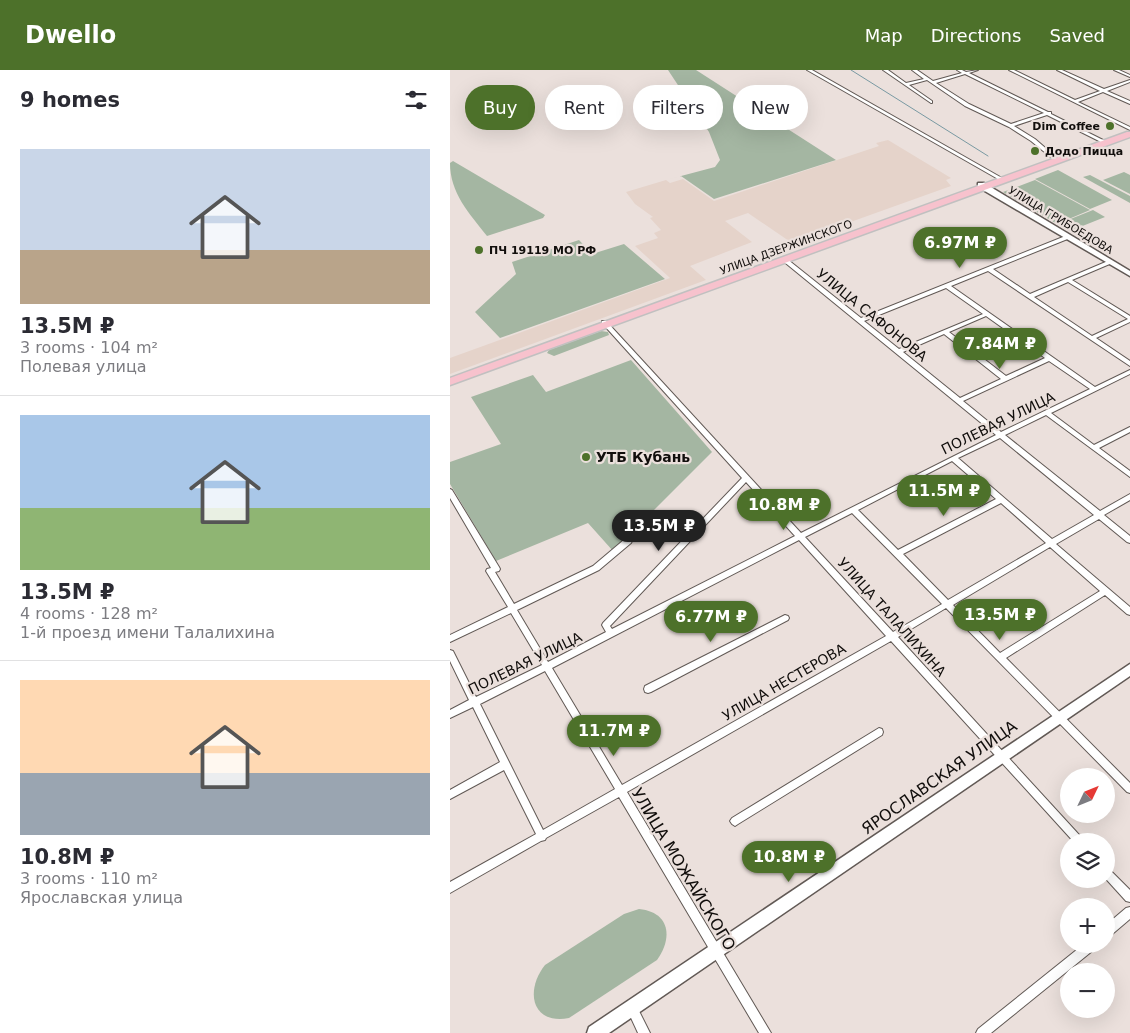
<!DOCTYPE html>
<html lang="en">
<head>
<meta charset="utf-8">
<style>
	:root { --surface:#fff; --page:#f2f2f3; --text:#2b2b33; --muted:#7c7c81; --line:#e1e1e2; --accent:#4d712a }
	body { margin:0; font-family:"DejaVu Sans",sans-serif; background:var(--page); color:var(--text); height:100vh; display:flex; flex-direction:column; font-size:19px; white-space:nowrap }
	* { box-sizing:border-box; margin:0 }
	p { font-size:16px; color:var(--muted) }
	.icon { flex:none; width:28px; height:28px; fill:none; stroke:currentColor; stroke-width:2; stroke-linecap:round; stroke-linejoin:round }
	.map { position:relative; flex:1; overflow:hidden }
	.sheet { display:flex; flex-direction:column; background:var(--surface); width:450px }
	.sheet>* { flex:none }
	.banner { position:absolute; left:15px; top:15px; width:475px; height:45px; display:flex; gap:10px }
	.needle { width:32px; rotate:47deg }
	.fabs { position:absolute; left:610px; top:698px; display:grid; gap:10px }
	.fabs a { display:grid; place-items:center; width:55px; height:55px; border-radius:50%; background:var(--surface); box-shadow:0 5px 20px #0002; font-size:25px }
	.price { position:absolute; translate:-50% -42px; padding:0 11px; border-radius:18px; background:var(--accent); color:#fff; font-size:16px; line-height:32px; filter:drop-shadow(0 1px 2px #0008) }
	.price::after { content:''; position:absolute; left:50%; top:30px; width:15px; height:11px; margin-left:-8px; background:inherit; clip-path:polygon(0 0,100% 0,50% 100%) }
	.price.on { background:#222; color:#fff }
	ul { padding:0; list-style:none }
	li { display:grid; align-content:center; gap:10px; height:265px; padding:0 20px }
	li+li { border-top:1px solid var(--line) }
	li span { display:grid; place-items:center; height:155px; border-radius:0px; color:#555 }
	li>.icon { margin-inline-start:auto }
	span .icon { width:90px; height:90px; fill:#fffc; stroke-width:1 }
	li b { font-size:21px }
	h2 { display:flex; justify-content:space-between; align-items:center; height:60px; padding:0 20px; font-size:21px }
	.pill { padding:0 18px; border-radius:22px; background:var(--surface); box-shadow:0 5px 20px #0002; font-size:18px; line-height:45px }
	.pill.on { background:var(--accent); color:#fff }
	header { display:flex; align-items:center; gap:30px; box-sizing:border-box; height:70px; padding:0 25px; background:var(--accent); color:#fff }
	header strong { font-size:24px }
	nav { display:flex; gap:28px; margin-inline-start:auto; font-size:18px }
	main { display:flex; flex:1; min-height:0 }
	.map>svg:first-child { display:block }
	.built { fill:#e5d3ca }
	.green { fill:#a4b6a2 }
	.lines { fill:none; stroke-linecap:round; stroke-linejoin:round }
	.stream { stroke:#7999a2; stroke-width:1 }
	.street-casing { stroke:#615955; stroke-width:2 }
	.secondary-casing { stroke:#615955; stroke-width:3 }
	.primary-casing { stroke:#c1c0c0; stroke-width:3 }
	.street { fill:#fff; fill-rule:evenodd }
	.secondary { fill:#fff; fill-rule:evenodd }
	.primary { fill:#f7c2cd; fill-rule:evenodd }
	.poi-dot { fill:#4d712a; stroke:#ebe0dc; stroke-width:2 }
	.labels { text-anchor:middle; stroke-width:4.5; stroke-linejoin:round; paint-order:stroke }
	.far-poi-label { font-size:11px; font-weight:bold; fill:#110e0c; stroke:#ebe0dc; text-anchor:start }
	.far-street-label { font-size:11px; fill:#110e0c; stroke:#ebe0dc }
	.street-label { font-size:14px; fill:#110e0c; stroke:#ebe0dc }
	.poi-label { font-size:14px; font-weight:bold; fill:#110e0c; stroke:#ebe0dc; text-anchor:start }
	.near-street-label { font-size:16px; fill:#110e0c; stroke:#ebe0dc }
</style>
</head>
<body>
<header>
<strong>Dwello</strong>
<nav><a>Map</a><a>Directions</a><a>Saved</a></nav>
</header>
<main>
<section class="sheet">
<h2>9 homes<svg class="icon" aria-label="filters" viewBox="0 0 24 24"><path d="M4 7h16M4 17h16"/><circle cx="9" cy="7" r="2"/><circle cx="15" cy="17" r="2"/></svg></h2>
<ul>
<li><span style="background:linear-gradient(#c9d6e8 65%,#b9a48a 0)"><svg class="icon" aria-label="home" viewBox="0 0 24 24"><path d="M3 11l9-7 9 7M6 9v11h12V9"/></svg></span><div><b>13.5M ₽</b><p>3 rooms · 104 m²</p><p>Полевая улица</p></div></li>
<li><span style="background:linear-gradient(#a9c7e8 60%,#8fb573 0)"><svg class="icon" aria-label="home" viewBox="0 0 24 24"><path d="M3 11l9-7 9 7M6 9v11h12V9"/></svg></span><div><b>13.5M ₽</b><p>4 rooms · 128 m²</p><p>1-й проезд имени Талалихина</p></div></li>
<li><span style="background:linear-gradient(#ffd9b3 60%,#9aa5b1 0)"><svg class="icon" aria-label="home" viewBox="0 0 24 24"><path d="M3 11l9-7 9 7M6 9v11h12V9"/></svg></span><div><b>10.8M ₽</b><p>3 rooms · 110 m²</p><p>Ярославская улица</p></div></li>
</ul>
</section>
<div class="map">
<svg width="680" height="963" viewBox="0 0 680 963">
	<rect width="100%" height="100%" fill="#ebe0dc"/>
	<!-- built -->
	<path class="built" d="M438,70L501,108L496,110L501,116L342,173L298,143L275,151L302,172L240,196L256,210L0,304V288L220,208L185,176L208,168L204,163L211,160L200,148L203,147L185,134L176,122L216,110L220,113L233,109L264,131L429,76L426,73Z"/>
	<!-- green -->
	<g class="green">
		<path d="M218,0H246L386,90L264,129L231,106L216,110L265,97L270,90L259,62Z"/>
		<path d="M3,91L95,145L93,148L37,166C19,143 0,123 0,93Z"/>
		<path d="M608,100L662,130L640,139L585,109Z"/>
		<path d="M674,102L680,105V124L653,110Z"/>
		<path d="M640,105L680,126V133L633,107Z"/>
		<path d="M585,110L640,140L607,154L553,122Z"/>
		<path d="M643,140L655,147L620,161L608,154Z"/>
		<path d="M129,170L142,184L174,174L215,209L50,268L25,242L66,204L62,192Z"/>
		<path d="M151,261L158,262L159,265L104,286L97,283L99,280Z"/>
		<path d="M181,290L262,382L163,481L138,453L46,491L0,414V392L51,374L21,327L83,305L96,322Z"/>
		<path d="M189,839C220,842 223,868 207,890L119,948C81,955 75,920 95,895L174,844Z"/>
	</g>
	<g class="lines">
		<!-- stream -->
		<path class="stream" d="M401,0L538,86"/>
		<defs>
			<g id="street">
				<path d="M357,0H362L552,108L548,109Z"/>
				<path d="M433,0H438L456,13L474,9L462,0H467L483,11L512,3L507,0H512L516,2L528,0L519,3L598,42H601V44L655,71L651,72L597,45L564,56L585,69L607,88L603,89L581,71L559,57L515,36L477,10L459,15L482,31V33H481ZM515,4L594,43L561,54L519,34L486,13Z"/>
				<path d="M559,0H564L625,30L650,21L607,0H612L654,19L680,10V12L657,21L680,31V34L653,22L628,32L680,57V60Z"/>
				<path d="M664,0H669L680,5V7Z"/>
				<path d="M618,165L621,167L620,168L543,199L580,224L658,191H662V193L622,210L680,246V252L646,268L680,291V296L538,201L501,216L645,317L680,300V304L601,343L644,375L680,357V362L649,378L680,401V407L596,345L555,365L650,441L680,424V430L654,445L680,466V473L677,472L649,449L606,474L680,537V545L677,544L655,525L556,588L680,713V723L677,722L496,538L448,567L632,768L634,771H623L441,571L177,722L321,963H309L169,727L96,768L95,770L91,771L0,823V812L86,764L54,700L0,729V720L50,692L23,637L0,648V640L19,630L0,591V580L3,581L26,627L92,595L61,543L0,572V565L58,537L36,501L37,499L41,498L0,428V419L2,420L49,497L50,499L49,501L45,502L64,534L143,496L175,469H181L182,471L181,473L149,500L67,540L98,592L156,562L152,555L153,553L292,408L152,253V251H156L351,463L546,365L333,191V189H337L411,248ZM618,212L678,249L642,266L584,227ZM496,218L533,244L449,279L414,251ZM536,246L595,288L556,306L499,262ZM494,264L551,309L510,328L453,282ZM599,291L640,319L551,362L513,331ZM550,368L644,445L602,469L508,388ZM502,391L546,429L448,480L408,440ZM296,412L345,466L162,559L160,556ZM551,433L596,473L498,530L453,484ZM402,443L492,534L443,562L355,467ZM349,470L436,566L172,715L102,598ZM600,477L650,521L550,583L503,535ZM95,601L165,719L93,760L30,634Z"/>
				<path d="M335,545L338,546L339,548L338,550L201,622L198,623L195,622L194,619L195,616Z"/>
				<path d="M429,658L432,659L433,662L432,665L288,754L285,756L282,754L280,751L282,748Z"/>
				<path d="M656,797L659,799L680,820V832L676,831L656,809Z"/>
				<path d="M680,837V849L660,866L656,867V855L676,838Z"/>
				<path d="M634,874H647L646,878L541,963H526L528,959Z"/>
				<path d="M181,932L185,933L200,963H188L176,937L177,933Z"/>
			</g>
			<g id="secondary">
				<path d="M528,113H534L680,201V206L528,117Z"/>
				<path d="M680,594V606L159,963H137L139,957Z"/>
			</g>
			<path id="primary" d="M677,62H680V67L0,315V308Z"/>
		</defs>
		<!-- street casing -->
		<use href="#street" class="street-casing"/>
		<!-- secondary casing -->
		<use href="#secondary" class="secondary-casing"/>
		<!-- primary casing -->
		<use href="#primary" class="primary-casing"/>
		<!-- street -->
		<use href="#street" class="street"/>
		<!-- secondary -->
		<use href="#secondary" class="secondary"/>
		<!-- primary -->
		<use href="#primary" class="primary"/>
	</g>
	<!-- markers -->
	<g class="poi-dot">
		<circle cx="660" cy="56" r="5"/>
		<circle cx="585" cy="81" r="5"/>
		<circle cx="29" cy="180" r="5"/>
		<circle cx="136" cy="387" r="5"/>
	</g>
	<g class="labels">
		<!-- far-poi labels -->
		<g class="far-poi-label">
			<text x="650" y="60" text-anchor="end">Dim Coffee</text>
			<text x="595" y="85">Додо Пицца</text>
			<text x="39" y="184">ПЧ 19119 МО РФ</text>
		</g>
		<!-- far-street labels -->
		<g class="far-street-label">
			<text transform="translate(611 150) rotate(31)" y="4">УЛИЦА ГРИБОЕДОВА</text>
			<text transform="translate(336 177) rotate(-20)" y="4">УЛИЦА ДЗЕРЖИНСКОГО</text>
		</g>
		<!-- street labels -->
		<g class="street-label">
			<text transform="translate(422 245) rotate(39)" y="5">УЛИЦА САФОНОВА</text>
			<text transform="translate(548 353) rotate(-26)" y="5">ПОЛЕВАЯ УЛИЦА</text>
			<text transform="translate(442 547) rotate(48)" y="5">УЛИЦА ТАЛАЛИХИНА</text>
			<text transform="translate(75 593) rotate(-26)" y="5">ПОЛЕВАЯ УЛИЦА</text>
			<text transform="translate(334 612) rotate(-30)" y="5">УЛИЦА НЕСТЕРОВА</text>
		</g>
		<!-- poi labels -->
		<g class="poi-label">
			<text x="146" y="392">УТБ Кубань</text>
		</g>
		<!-- near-street labels -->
		<g class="near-street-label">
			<text transform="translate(489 707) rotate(-35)" y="6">ЯРОСЛАВСКАЯ УЛИЦА</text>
			<text transform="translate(234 799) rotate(59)" y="6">УЛИЦА МОЖАЙСКОГО</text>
		</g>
	</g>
</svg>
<div class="fabs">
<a><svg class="needle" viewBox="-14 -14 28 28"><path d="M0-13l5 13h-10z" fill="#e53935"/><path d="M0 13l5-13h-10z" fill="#7c7c81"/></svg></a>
<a><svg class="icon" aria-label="layers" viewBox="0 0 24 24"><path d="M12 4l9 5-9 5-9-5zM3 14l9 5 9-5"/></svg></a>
<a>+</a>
<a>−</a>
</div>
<b class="price" style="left:510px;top:199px">6.97M ₽</b>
<b class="price" style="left:550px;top:300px">7.84M ₽</b>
<b class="price" style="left:494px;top:447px">11.5M ₽</b>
<b class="price" style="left:334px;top:461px">10.8M ₽</b>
<b class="price on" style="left:209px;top:482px">13.5M ₽</b>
<b class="price" style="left:550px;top:571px">13.5M ₽</b>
<b class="price" style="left:261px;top:573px">6.77M ₽</b>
<b class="price" style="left:164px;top:687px">11.7M ₽</b>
<b class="price" style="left:339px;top:813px">10.8M ₽</b>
<div class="banner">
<a class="pill on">Buy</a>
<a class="pill">Rent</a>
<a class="pill">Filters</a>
<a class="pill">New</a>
</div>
</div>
</main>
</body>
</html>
